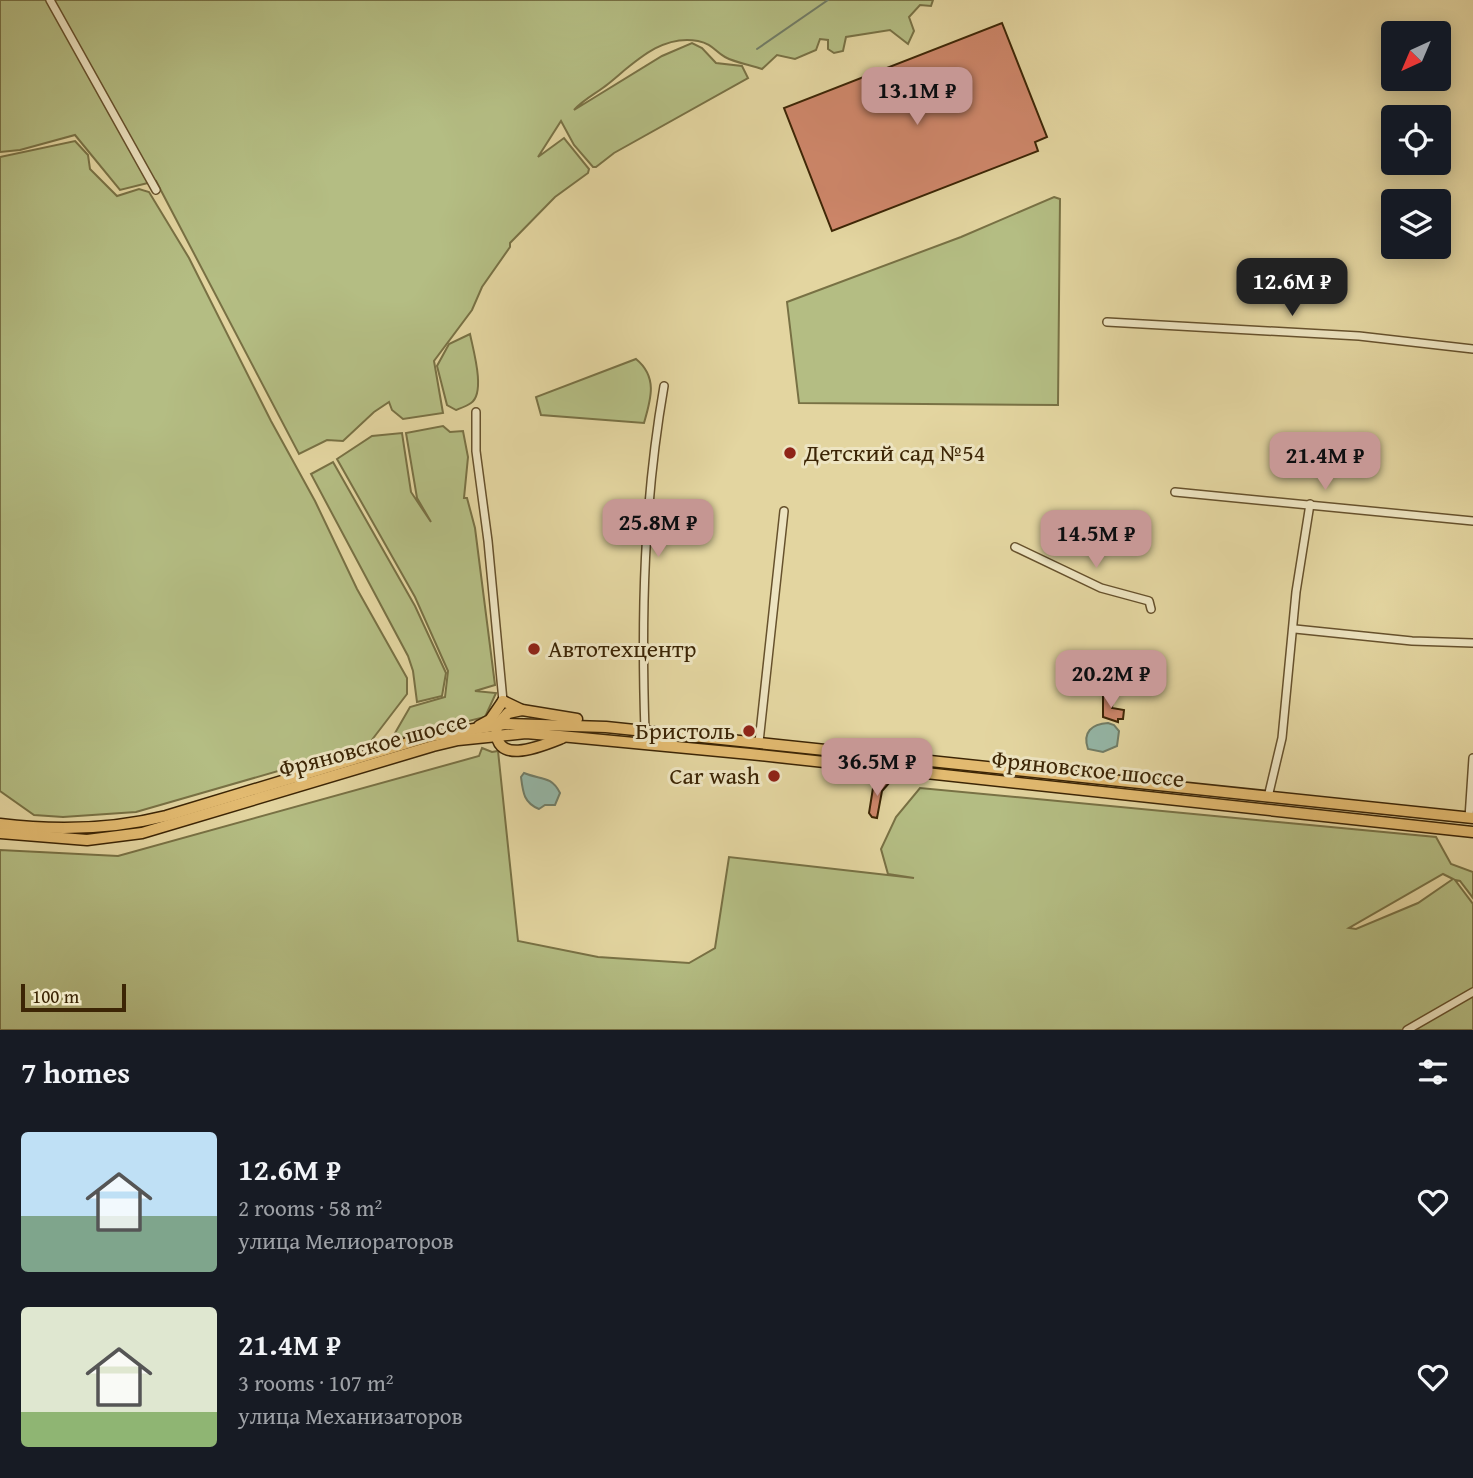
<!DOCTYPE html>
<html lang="en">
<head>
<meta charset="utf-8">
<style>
	:root { --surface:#171b24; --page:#242831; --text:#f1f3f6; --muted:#9ea1a6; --accent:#c59692 }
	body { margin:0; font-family:"Gentium Book Plus",serif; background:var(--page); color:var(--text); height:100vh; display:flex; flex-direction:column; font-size:26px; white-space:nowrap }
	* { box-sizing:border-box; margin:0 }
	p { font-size:23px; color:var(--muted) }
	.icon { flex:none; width:38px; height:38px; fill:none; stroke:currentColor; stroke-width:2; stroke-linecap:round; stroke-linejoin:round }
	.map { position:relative; height:1030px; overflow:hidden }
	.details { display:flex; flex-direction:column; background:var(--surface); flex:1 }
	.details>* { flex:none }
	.needle { width:46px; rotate:224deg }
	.buttons { position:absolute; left:1381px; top:21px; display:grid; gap:14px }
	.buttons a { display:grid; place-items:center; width:70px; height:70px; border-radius:7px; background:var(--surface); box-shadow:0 4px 18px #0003; font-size:35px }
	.scale { position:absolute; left:21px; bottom:18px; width:105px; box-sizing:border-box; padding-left:7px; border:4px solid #3c2505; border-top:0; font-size:19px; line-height:24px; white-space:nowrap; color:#3c2505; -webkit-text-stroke:5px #ede4c1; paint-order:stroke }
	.price { position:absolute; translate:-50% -60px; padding:0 16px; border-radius:14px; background:var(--accent); color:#111; font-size:23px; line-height:46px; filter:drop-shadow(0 2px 4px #0008) }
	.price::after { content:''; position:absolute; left:50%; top:42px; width:21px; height:16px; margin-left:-10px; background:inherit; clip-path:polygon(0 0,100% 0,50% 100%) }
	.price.selected { background:#222; color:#fff }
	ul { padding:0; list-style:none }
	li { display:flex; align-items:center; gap:21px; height:175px; padding:0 21px }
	li span { display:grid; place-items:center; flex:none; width:196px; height:140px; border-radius:7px; color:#555 }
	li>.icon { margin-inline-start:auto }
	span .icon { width:84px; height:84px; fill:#fffc; stroke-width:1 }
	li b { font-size:30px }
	h2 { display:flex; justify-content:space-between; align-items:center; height:84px; padding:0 21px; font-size:30px }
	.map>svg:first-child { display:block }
	.green { fill:#b4bd83; stroke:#787144; stroke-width:2; fill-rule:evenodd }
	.water { fill:#95b8a9; stroke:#717d67; stroke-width:2 }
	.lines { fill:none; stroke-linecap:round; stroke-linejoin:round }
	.stream { stroke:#717d67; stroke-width:2 }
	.building { fill:#cf876b; stroke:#3c2505; stroke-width:2 }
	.minor-casing { stroke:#66512c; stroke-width:10 }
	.primary-casing { stroke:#3c2505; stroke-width:13 }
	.minor { stroke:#ede4c1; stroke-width:7 }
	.primary { stroke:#e2ba70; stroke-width:10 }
	.poi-dot { fill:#8f2418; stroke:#ede4c1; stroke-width:2.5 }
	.labels { text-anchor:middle; stroke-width:6; stroke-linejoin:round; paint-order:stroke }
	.poi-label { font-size:24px; fill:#3c2505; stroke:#ede4c1; text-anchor:start }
	.street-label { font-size:24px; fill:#3c2505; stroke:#ede4c1 }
</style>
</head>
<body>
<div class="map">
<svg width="1473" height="1030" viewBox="0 0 1473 1030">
	<rect width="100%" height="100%" fill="#e3d5a0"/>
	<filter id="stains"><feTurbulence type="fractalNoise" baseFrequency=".00286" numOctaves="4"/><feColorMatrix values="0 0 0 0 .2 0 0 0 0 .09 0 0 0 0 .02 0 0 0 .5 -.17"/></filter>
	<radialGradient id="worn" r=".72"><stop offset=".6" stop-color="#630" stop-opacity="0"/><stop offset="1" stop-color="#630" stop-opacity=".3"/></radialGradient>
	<!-- green -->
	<g class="green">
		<path d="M0,0H933L931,6L920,5L909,17L914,31L908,44L890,30L846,37L843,51L834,53L828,49V40L820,39L816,50L795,59L777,55L762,69C751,65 736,63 725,57C714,51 713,44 698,41C661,34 634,63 608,84C597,93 584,99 574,110L662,56L692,43L702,48L716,63L742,66L748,78L614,153L596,167H593L574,145L561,121L538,157L564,138L589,169L588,173L555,197L510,243V247L482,287L472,310L434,361L443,413L403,419L392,410L389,402L374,412L343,441L327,440L299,454L156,181L120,190L75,135L20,150L0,152Z"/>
		<path d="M75,141L88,155L90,169L117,196L139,189L149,192L189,258L271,421L315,501L357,589L407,678V694L368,745L136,812L63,817L34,815L0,791V157Z"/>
		<path d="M1054,197L1060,199L1058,405L799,403L787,302L961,237Z"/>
		<path d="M470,334C473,349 486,393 471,403C467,406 461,408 456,410L447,405L437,366L449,344Z"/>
		<path d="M636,359C658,377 651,399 644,423L541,415L536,397Z"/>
		<path d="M443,426L450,432L463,431L468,457L464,498H467L475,528L495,685L475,691L496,693L485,717L391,740L410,707L445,697L448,671L415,597L337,459L372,436L402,433L411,492L431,522L417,498L406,433Z"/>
		<path d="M333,462L415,606L446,673L442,696L417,702L413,671L408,656L311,474Z"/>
		<path d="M482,748L492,752L498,751L518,941L598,957L689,963L715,948L729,857L914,878L888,874L881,849L896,817L920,788L1436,837L1451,864L1473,872V898L1460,881L1455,880L1473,904V1030H0V850L118,856L479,756ZM1443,874L1453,879L1418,903L1356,929L1349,928Z"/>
	</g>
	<!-- water -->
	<g class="water">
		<path d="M1108,723L1114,725L1119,731L1117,746L1103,752L1088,749C1082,732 1092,724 1108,723Z"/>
		<path d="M524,773C540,780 551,775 560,793L555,805H545L539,809C524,803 523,793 521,777Z"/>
	</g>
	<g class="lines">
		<!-- stream -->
		<path class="stream" d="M757,49L828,0"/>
	</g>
	<!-- building -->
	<g class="building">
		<path d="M1002,23L1047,137L1035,142L1038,151L832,231L784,108Z"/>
		<path d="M1103,696L1113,697L1112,708L1124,710L1123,719H1118V722L1103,717Z"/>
		<path d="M886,777L890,782L882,791L877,818L872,817L869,813L873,788H876Z"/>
	</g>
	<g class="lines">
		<defs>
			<g id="minor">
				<path d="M50,0L156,190"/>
				<path d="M1107,322L1359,336L1473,349"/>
				<path d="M476,412V451L488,541L503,701"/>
				<path d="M1175,492L1473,521"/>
				<path d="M1015,547L1101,588L1149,601L1151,609"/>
				<path d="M1295,629L1412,641L1473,643"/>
				<path d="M645,731C641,614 644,501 664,386"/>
				<path d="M759,742L784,511"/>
				<path d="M1268,797L1282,738L1296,592L1310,504"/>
				<path d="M1469,818L1473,758"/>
				<path d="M1407,1030L1473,992"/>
			</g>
			<g id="primary">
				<path d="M503,701L522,710L577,719"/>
				<path d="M522,710L508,713L497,725C491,768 542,746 562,738"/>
				<path d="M479,726L490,720L503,701"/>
				<path d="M0,824C57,831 110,830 166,816L431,736L505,724L606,727L1473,818"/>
				<path d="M0,833L87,840L142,833L433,746L458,740L526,733L571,737L750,754L1473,832"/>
			</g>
		</defs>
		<!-- minor casing -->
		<use href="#minor" class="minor-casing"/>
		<!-- primary casing -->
		<use href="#primary" class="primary-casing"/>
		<!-- minor -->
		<use href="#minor" class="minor"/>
		<!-- primary -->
		<use href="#primary" class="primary"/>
	</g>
	<!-- markers -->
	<g class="poi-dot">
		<circle cx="790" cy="453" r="7"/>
		<circle cx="534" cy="649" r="7"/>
		<circle cx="749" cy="731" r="7"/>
		<circle cx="774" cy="776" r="7"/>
	</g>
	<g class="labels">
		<!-- poi labels -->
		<g class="poi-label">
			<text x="804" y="461">Детский сад №54</text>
			<text x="548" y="657">Автотехцентр</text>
			<text x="735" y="739" text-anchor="end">Бристоль</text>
			<text x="760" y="784" text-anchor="end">Car wash</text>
		</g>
		<!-- street labels -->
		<g class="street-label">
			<text transform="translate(373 745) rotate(-15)" y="8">Фряновское шоссе</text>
			<text transform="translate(1088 769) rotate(6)" y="8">Фряновское шоссе</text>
		</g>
	</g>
	<rect width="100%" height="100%" filter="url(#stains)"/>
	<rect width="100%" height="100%" fill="url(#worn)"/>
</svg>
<div class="buttons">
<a><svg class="needle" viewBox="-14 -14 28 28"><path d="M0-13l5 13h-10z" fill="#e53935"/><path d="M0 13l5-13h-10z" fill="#9ea1a6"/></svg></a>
<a><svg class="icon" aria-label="locate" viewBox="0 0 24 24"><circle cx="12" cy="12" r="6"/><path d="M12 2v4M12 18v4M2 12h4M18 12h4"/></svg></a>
<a><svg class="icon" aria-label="layers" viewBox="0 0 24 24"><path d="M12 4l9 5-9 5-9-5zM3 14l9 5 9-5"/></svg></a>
</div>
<div class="scale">100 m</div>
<b class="price" style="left:917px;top:127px">13.1M ₽</b>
<b class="price selected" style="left:1292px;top:318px">12.6M ₽</b>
<b class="price" style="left:1325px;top:492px">21.4M ₽</b>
<b class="price" style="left:658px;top:559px">25.8M ₽</b>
<b class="price" style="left:1096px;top:570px">14.5M ₽</b>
<b class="price" style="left:1111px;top:710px">20.2M ₽</b>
<b class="price" style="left:877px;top:798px">36.5M ₽</b>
</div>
<section class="details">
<h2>7 homes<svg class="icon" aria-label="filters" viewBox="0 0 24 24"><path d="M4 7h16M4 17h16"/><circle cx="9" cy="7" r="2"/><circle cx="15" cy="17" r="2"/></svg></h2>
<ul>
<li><span style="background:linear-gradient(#bfe0f5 60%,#7fa58c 0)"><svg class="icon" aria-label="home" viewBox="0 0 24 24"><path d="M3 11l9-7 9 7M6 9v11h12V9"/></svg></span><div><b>12.6M ₽</b><p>2 rooms · 58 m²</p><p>улица Мелиораторов</p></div><svg class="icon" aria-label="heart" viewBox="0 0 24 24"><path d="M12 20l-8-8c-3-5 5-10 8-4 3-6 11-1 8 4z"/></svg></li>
<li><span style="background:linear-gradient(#dfe7d0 75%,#8fb573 0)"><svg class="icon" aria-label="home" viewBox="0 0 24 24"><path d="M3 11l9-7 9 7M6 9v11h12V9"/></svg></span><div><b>21.4M ₽</b><p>3 rooms · 107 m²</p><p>улица Механизаторов</p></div><svg class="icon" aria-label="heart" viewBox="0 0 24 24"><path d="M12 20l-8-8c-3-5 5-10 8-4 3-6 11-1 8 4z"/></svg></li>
</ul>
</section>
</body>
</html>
